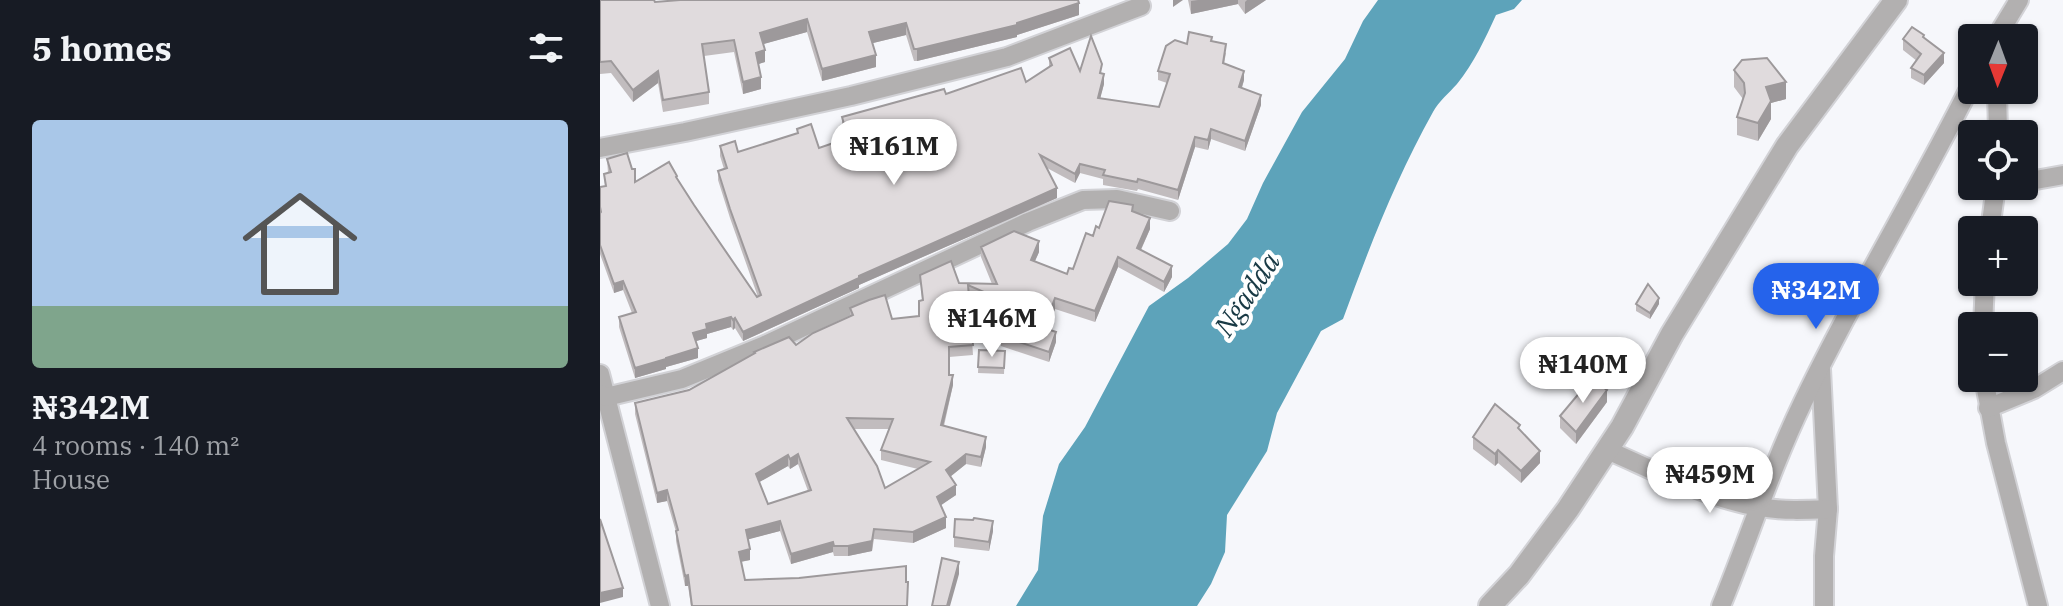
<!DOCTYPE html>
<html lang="en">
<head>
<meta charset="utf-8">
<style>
	:root { --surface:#171b24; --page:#20242c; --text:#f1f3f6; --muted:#9ea1a6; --accent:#2563eb }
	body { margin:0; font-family:"IBM Plex Serif",serif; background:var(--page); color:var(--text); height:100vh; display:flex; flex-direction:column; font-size:30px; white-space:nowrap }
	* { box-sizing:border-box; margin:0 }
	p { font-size:26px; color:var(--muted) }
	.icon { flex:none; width:44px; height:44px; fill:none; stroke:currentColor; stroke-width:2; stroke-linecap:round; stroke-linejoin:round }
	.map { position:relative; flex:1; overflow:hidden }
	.panel { display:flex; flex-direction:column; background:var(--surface); width:600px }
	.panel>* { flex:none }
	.needle { width:52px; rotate:181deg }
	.fabs { position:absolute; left:1358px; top:24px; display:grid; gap:16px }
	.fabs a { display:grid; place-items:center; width:80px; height:80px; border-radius:8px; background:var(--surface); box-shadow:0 2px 6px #0004; font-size:40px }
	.price { position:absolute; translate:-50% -68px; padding:0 18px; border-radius:28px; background:#fff; color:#222; font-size:26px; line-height:52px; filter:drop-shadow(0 2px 4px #0008) }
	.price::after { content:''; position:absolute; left:50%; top:48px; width:24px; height:18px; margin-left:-12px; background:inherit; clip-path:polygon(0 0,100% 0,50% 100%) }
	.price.current { background:var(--accent); color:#fff }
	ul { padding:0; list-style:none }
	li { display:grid; align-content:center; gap:16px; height:424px; padding:0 32px }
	li span { display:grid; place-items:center; height:248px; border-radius:8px; color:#555 }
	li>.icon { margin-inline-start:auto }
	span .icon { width:144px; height:144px; fill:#fffc; stroke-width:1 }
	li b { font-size:34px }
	h2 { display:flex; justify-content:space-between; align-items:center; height:96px; padding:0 32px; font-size:34px }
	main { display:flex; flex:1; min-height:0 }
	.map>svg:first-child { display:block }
	.water { fill:#5da3ba }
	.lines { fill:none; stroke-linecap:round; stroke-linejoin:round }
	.minor-casing { stroke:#d2d2d6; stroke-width:22 }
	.tertiary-casing { stroke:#d2d2d6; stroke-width:26 }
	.minor { stroke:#b2b0b0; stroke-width:18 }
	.tertiary { stroke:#b2b0b0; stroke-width:22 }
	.wall { fill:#c1bcbe; fill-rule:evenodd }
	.shaded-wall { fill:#9d999b }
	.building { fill:#e0dbdd; stroke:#9d999b; stroke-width:2; fill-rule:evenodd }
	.labels { text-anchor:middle; stroke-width:8; stroke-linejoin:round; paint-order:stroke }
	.water-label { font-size:28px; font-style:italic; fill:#183944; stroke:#fff }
</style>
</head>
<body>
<main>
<section class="panel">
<h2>5 homes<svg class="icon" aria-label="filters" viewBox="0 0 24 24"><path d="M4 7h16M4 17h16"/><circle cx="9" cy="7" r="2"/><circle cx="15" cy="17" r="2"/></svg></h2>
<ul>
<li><span style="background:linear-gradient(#a9c7e8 75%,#7fa58c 0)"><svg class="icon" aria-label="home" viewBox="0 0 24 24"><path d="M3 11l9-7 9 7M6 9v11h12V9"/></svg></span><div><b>₦342M</b><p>4 rooms · 140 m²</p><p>House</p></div></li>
</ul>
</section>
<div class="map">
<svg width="1463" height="606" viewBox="0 0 1463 606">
	<rect width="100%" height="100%" fill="#f6f7fb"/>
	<!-- water -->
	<path class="water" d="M778,0H922L914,9L896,15C885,39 874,63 857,84C849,93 839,101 833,112C796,178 769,248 743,319L721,331L677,413L667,451L627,515L625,552L611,584L597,606H416L438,570L443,516L459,464L485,427L549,306L588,278L628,244L647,219L663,183L702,112L745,59L763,21Z"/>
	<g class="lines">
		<defs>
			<g id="minor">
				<path d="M1396,38L1419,0"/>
				<path d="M1397,90L1398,134"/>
				<path d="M0,148L85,132L251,96L407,57L541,6"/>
				<path d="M1424,182L1463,175"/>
				<path d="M1390,230L1396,186"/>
				<path d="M1383,326L1385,282"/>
				<path d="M1221,369L1228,509L1224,556V606"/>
				<path d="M0,374L60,606"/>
				<path d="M1384,378L1396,443L1438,606"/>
				<path d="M0,394L6,397L82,379L165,345L428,222L483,200L517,199L570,211"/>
				<path d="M1388,408L1434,389L1463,371"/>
				<path d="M1007,450C1056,471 1106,498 1159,507C1182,511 1205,510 1228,509"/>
				<path d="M1121,606C1149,538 1171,468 1203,402C1255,293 1318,191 1372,83"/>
			</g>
			<path id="tertiary" d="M890,606L919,575L968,509L1022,427L1072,334L1187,146L1296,0"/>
		</defs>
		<!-- minor casing -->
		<use href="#minor" class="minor-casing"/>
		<!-- tertiary casing -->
		<use href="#tertiary" class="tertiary-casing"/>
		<!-- minor -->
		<use href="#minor" class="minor"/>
		<!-- tertiary -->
		<use href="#tertiary" class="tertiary"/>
	</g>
	<!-- wall -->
	<g class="wall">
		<path d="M0,0L55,2L479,15L417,35V37L317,61H314L306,35L273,43L276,67L222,81L207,32L163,44L165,62L158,64L161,89L143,94L134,52L104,56L109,92V104L63,112L58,83L33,102L11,73L0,74Z"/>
		<path d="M588,0H666L645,14L638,4L591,14Z"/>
		<path d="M1324,38L1344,63L1324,85L1311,78V68L1317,61L1303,50V39Z"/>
		<path d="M612,42L626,53L624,64L644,80L642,88L661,105L645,151L611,139L608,150L595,147L578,200L538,189L537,191L503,185V179L480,173L475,183L447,168L457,198L259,285V288L143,341L135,328L133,330L131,327L107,334V338L96,341L98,358L66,367V369L35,378L19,327V317L32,313L23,290L14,293L0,254V187L5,186L4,174L8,173L7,159L35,182L77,179L157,297H158L130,218L118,180V171L124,169L120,156V146L138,152L197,133V129L219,148L245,139L242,127V117L346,94L426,82L449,67V58L480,71L502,74L504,84L500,98L559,107L567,83L558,80V71L587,44Z"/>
		<path d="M1134,70L1186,99L1171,103V119L1158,141L1137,135V117L1143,99L1134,87Z"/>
		<path d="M533,211L550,229L541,250L572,277L564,292L518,267L495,322L455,309L447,329L456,342L449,362L401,346V336L411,314L369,296L373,355L349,357V375L353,385L344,426L386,447L381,467L366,464L350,477L356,495L340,505L346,528L313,543L274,539L272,551L248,556H234L233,552L191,564L180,531L148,539L150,560L141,562L145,580L306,582L308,606H91L88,586H85L76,541V532L67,501L57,503L35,414V403L89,390L196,345L250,316V308L292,319L319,316L322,300L320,275L359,283L392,284L381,257V247L439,252L435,261L467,274L473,269L493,236L499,228ZM253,429H289L281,450V460L318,469L285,488ZM198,464L208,491L168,504L159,482L188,466L190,469Z"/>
		<path d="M1036,304H1059L1050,319L1036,311Z"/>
		<path d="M379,350L405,351L404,374L378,373Z"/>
		<path d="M1007,402L976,444L960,428V416Z"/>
		<path d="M920,430L940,463L921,483L898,463L895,466L873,449V437Z"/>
		<path d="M393,531L389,551L354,547V537Z"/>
	</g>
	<!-- shaded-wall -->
	<g class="shaded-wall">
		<path d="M573,0H583L573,7Z"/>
		<path d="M598,0H638V4L591,14V1Z"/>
		<path d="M647,0H666L645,14V2Z"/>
		<path d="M479,3V15L417,35V37L317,61V49L417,23Z"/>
		<path d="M207,19V32L160,45V33Z"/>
		<path d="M306,23V35L269,44V32Z"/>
		<path d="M165,50V62L156,65V53Z"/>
		<path d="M1344,53V63L1324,85V75Z"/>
		<path d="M276,55V67L222,81V69Z"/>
		<path d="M58,71V83L33,102V90Z"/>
		<path d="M644,71V80L639,96V87Z"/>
		<path d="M504,74V84L498,107V98Z"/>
		<path d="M161,77V89L143,94V82Z"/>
		<path d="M1186,82V99L1171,103V119L1158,141V123L1166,87Z"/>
		<path d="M661,95V105L645,151V141Z"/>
		<path d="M611,129V139L608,150V140Z"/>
		<path d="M595,137V147L578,200V190Z"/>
		<path d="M480,164V173L475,183V174Z"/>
		<path d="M457,188V198L259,285V288L143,341V332L259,276Z"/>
		<path d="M550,218V229L537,258V248Z"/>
		<path d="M439,241V252L431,270V260Z"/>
		<path d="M518,257V267L495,322V311Z"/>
		<path d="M572,266V277L564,292V282Z"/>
		<path d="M23,281V290L14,293V284Z"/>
		<path d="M455,298V309L444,338V328Z"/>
		<path d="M1059,298V304L1050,319V313Z"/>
		<path d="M131,317V327L107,334V338L93,342V333L106,324Z"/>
		<path d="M135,318V328L133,330V320Z"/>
		<path d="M456,332V342L449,362V352Z"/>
		<path d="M98,348V358L66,367V369L35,378V368Z"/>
		<path d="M353,375V385L341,435V425Z"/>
		<path d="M1007,390V402L976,444V432Z"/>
		<path d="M386,437V447L381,467V457Z"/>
		<path d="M898,450V463L895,466V454Z"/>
		<path d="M940,451V463L921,483V471Z"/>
		<path d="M198,454V464L190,469V459Z"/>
		<path d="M366,454V464L346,480V470Z"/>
		<path d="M188,455V466L156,484V474Z"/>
		<path d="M356,485V495L337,508V497Z"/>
		<path d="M67,490V501L57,503V493Z"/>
		<path d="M346,517V528L313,543V532Z"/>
		<path d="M180,521V531L146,540V530Z"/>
		<path d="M393,521V531L389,551V542Z"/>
		<path d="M274,529L272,551L248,556V546Z"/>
		<path d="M233,542V552L191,564V554Z"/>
		<path d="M150,549V560L139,562V552Z"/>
		<path d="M359,562V574L350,606H347Z"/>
		<path d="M88,575V586H85V576Z"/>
		<path d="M23,588V597L0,603V593Z"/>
	</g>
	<!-- building -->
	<g class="building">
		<path d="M0,0H54L55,2L80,0H478L479,3L417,23V25L317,49H314L306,23L269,32L276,55L222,69L207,19L160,33L165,50L156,53L161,77L143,82L134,40L102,44L109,92L63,100L58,71L33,90L11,61L0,62Z"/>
		<path d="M1312,27L1324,35L1323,37L1344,53L1324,75L1311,68L1321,54L1303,39Z"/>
		<path d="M589,32L612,37L611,41L626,44L623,63L644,71L639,87L661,95L645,141L611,129L608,140L595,137L578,190L538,179L537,182L503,175L505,170L480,164L475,174L440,155L457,188L259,276V278L143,332L135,318L133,320L131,317L106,324L107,329L93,333L98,348L66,358V359L35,368L19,317L36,312L23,281L14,284L0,245V213L1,212L0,207V187L6,186L4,174L11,172L7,159L27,153L32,169H35V182L69,162L77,176L76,177L94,205L157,297L161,295L130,209L118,171L127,168L120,146L135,141L138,152L198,133L197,129L211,124L219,148L248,138L242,117L344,89L346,94L421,68L426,82L452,65L449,58L470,48L480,71L491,36L502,64L500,73L504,74L498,98L559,107L570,74L558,71L566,46L575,40L587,44Z"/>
		<path d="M1167,58L1186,82L1166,87L1171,101L1158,123L1137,117L1145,93L1144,83L1134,70L1142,60Z"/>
		<path d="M509,201L533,205L532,211L550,218L537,248L572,266L564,282L518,257L495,311L455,298L444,328L456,332L449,352L401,336L414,305L368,285L373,345L349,347V375H353L341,425L386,437L381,457L366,454L346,470L356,485L337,497L346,517L313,532L274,529L272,541L248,546H234L233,542L191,554L180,521L146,530L150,549L139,552L145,580L199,578L306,566V582H308L307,606H92L88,575L85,576L76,531L78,530L67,490L57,493L35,403L89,390L155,353L154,352L189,337L196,345L213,333L253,315L250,308L269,300L285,295L292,319L319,316V301L323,300L320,275L351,261L359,283L397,284L381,247L414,231L439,241L431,260L467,274L469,268L473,269L486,233L493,236L496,226L499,228ZM247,418L293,419L281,450L330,462L285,488L277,466ZM198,454L211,490L168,504L156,474L188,455L190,459Z"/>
		<path d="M1048,284L1059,298L1050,313L1036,304Z"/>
		<path d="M379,350L405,351L404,368L378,367Z"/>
		<path d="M991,379L1007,390L976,432L960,416Z"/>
		<path d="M895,404L920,425L918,428L940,451L921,471L898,450L895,454L873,437Z"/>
		<path d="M374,518L393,521L389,542L354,537L355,519L373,520Z"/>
		<path d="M0,519L23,588L0,593Z"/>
		<path d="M342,558L359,562L347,606H332Z"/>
	</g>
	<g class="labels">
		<!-- water labels -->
		<g class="water-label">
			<text transform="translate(647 294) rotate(-56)" y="10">Ngadda</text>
		</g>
	</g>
</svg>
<div class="fabs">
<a><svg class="needle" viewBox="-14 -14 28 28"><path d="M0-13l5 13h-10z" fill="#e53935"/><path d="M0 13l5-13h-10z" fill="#9ea1a6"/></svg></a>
<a><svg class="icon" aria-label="locate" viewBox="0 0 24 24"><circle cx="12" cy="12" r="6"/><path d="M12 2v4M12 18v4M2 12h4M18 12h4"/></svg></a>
<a>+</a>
<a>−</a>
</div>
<b class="price" style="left:294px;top:187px">₦161M</b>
<b class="price current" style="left:1216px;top:331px">₦342M</b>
<b class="price" style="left:392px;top:359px">₦146M</b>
<b class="price" style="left:983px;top:405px">₦140M</b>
<b class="price" style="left:1110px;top:515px">₦459M</b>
</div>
</main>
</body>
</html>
